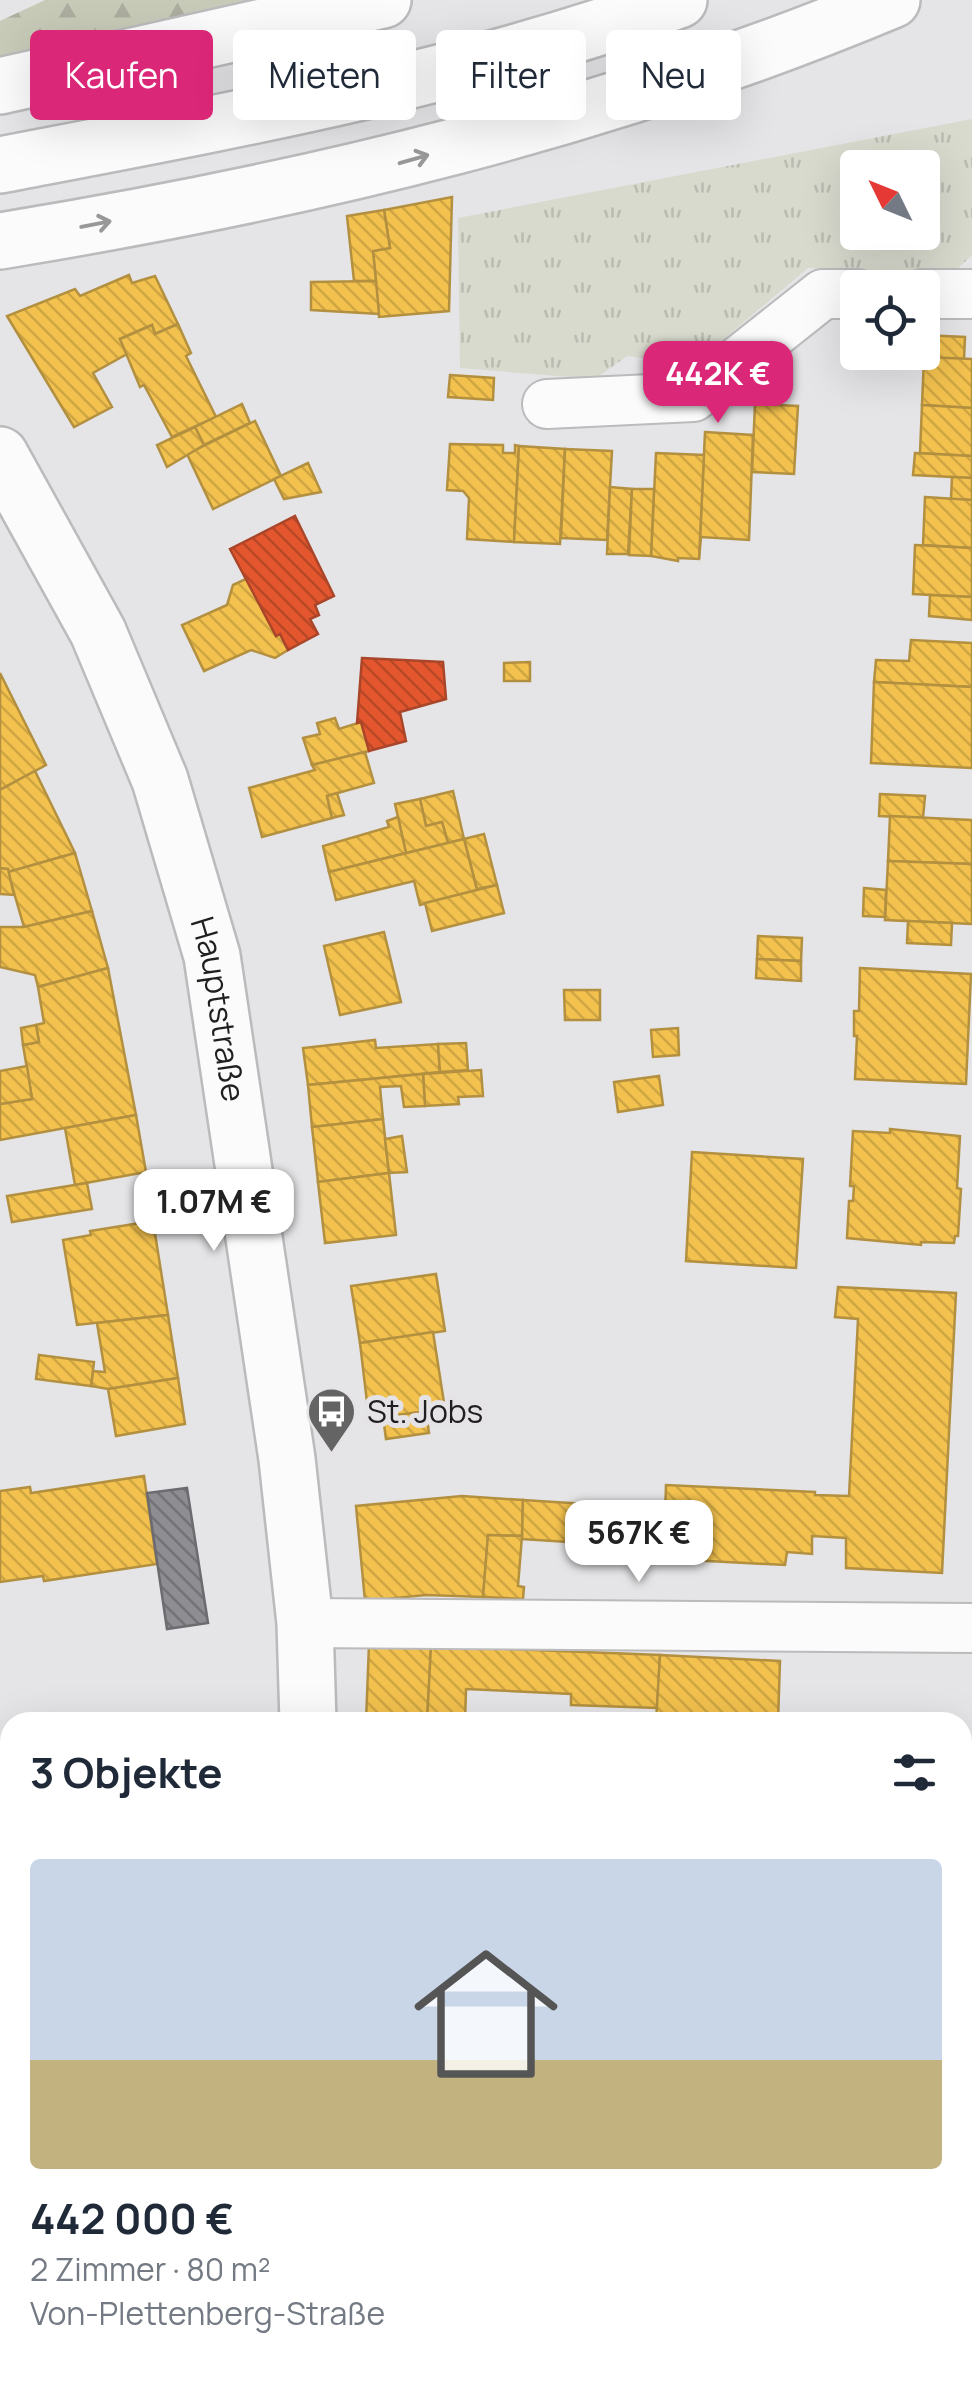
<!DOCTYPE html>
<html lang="de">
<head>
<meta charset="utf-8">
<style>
	:root { --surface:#fff; --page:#f2f2f3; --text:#1f2937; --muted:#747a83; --line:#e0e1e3; --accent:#db2777 }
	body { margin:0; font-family:Manrope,sans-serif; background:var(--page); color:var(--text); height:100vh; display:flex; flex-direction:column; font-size:38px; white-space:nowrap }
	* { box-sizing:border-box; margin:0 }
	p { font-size:32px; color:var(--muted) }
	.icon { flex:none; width:55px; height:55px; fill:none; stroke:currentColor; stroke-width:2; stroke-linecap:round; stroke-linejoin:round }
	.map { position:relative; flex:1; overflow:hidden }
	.details { position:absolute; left:0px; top:1712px; width:972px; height:672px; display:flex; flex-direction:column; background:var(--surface); border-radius:30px 30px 0 0; box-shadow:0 10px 40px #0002 }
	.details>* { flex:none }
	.banner { position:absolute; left:30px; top:30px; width:912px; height:90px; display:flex; gap:20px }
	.needle { width:65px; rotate:313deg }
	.tools { position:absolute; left:840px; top:150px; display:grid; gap:20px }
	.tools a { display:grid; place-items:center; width:100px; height:100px; border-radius:10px; background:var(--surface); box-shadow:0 10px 40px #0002; font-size:50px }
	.price { position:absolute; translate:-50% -85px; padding:0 22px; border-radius:20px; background:#fff; color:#222; font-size:32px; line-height:65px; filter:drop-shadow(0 2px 5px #0008) }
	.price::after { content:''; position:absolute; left:50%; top:60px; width:30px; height:22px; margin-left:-15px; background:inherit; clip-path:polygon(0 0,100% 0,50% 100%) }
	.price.selected { background:var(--accent); color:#fff }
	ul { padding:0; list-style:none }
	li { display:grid; align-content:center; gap:20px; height:530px; padding:0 30px }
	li+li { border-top:2px solid var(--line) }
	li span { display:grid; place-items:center; height:310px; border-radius:10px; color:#555 }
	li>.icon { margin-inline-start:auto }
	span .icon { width:180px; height:180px; fill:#fffc; stroke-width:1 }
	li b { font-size:42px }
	h2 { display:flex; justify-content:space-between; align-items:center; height:120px; padding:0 30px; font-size:42px }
	.chip { padding:0 35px; border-radius:10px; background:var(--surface); box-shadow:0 10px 40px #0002; font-size:35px; line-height:90px }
	.chip.selected { background:var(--accent); color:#fff }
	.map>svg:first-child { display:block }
	.forest { fill:url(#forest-firs) }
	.park { fill:url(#park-tufts); fill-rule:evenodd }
	.homes { fill:url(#homes-back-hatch); stroke:#b39040; stroke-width:2.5 }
	.shops { fill:url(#shops-back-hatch); stroke:#a9462a; stroke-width:2.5 }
	.industry { fill:url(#industry-back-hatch); stroke:#6c6c70; stroke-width:2.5 }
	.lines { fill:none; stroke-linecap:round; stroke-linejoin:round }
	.street-casing { stroke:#bbbabc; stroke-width:52 }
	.secondary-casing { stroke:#bbbabc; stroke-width:60 }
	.street { stroke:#fbfbfb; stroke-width:48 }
	.secondary { stroke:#fbfbfb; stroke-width:55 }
	.oneway { stroke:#989898 }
	.labels { text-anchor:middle; stroke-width:10; stroke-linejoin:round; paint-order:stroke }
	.street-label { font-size:32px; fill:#201f20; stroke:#e6e3e7 }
	.poi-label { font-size:32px; fill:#201f20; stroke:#e6e3e7; text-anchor:start }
</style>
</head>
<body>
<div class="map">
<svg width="972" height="2383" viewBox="0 0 972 2383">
	<defs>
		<pattern id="forest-firs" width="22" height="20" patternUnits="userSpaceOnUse" patternTransform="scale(2.5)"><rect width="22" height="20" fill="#c8cab8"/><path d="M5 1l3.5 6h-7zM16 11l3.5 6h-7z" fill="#acad9e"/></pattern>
		<pattern id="park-tufts" width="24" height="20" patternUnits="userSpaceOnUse" patternTransform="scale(2.5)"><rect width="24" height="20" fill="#d9dace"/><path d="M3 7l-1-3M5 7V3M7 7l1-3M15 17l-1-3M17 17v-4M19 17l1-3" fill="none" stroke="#babbb1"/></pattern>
		<pattern id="homes-back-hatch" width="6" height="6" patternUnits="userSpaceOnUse" patternTransform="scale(2.5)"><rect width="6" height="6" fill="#f2c14e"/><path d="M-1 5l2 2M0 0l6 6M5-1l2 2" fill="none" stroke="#cfa544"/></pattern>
		<pattern id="shops-back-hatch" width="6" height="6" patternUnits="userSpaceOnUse" patternTransform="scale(2.5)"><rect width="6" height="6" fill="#e4572e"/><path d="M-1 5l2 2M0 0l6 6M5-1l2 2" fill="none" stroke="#b84727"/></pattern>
		<pattern id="industry-back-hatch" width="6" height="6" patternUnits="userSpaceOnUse" patternTransform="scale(2.5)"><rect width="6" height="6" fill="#8d8d92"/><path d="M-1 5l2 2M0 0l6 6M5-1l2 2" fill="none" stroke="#737377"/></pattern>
	</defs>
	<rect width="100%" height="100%" fill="#e5e4e6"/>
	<!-- forest -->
	<path class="forest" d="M45,0H250L0,56V21Z"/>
	<!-- park -->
	<path class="park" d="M972,119V255L951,275L808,268L693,365L627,356L595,379L460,368L458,218ZM858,168H922V232H858Z"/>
	<!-- homes -->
	<g class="homes">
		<path d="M452,197L449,311L379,317L373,251L390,248L384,210Z"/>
		<path d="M384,210L390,248L373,251L376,281H354L347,216Z"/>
		<path d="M129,275L132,283L155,276L178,324L155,334L152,325L120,339L127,354L93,373L112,407L74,427L7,316L75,289L80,296Z"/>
		<path d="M376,281L379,314L311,310V282Z"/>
		<path d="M178,324L191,353L186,356L216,417L172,437L144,385L140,387L120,339L152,325L155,334Z"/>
		<path d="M922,335L965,337L964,359L912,357V352H922Z"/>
		<path d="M924,357L972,359V408L922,405Z"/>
		<path d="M450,375L494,378L493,400L448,397Z"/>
		<path d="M242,404L250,423L204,445L195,427Z"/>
		<path d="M755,404L798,406L794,474L752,472Z"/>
		<path d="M922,405L972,408V456L920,453Z"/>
		<path d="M255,421L281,476L213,509L187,454Z"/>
		<path d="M195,427L204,445L167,467L157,445Z"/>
		<path d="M705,432L753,435L749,540L701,537L699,559Z"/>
		<path d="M450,444L503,445V453H515V445L519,446L514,542L467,539L469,498L463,491L447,490Z"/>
		<path d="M519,446L565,449L560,544L514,542Z"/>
		<path d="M565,449L612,451L607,540L561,538Z"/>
		<path d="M656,453L704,455L699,559L678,558V561L651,556Z"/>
		<path d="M915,453L972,456V478L913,475Z"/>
		<path d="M308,463L321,492L284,499L274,479Z"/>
		<path d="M952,477L972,478V500L951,499Z"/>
		<path d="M610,487L632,489L628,554H607Z"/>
		<path d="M632,489H654L651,556L629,555Z"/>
		<path d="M925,497L972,500V548L923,545Z"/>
		<path d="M915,545L972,548V597L913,594Z"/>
		<path d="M248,578L276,636L280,634L288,650L275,658L251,650L204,671L182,625L227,605L233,585Z"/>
		<path d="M930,595L972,597V620L929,616Z"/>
		<path d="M911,640L972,643V687L874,682L876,660L909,661Z"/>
		<path d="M530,662V681H504V663Z"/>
		<path d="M0,673L46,765L0,790Z"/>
		<path d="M874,682L972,687V768L871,763Z"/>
		<path d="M335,718L339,729L361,722L369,751L312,765L303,738L320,734L317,723Z"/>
		<path d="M365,752L374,783L327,796L332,818L262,837L249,788L315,770L312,765Z"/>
		<path d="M35,771L75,853L8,872L0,868V790Z"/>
		<path d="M453,791L464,839L448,843L442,822L426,826L420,799Z"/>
		<path d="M337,793L344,815L332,818L327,796Z"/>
		<path d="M880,794L925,796L923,818L879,816Z"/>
		<path d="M420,799L426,826L442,822L448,843L406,853L395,804Z"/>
		<path d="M890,816L972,820V864L888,861Z"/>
		<path d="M398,817L406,853L329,872L323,846L389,827L387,821Z"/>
		<path d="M484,834L497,885L477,889L464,839Z"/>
		<path d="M464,839L477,890L420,905L414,881L336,900L329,872Z"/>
		<path d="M75,853L92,911L24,927L8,872Z"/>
		<path d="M888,861L972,864V924L885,920Z"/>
		<path d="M0,868L8,869L14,895L0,894Z"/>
		<path d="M497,885L504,913L432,931L425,903Z"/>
		<path d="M864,888L886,890L885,917L863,916Z"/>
		<path d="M92,911L108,968L38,987L35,975L0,967V927H24Z"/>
		<path d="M908,921L952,923L951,945L907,943Z"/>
		<path d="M384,932L401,1002L340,1015L324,946Z"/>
		<path d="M758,936L802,938L801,961L757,959Z"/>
		<path d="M757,959L801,961V981L756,978Z"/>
		<path d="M108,968L136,1115L0,1140V1104L32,1099L23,1045L39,1042L36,1025L44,1023L38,987Z"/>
		<path d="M860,968L971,974L966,1084L855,1079L857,1036H854V1011H859Z"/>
		<path d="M564,990H600V1020H565Z"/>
		<path d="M36,1025L39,1042L23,1045L21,1028Z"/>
		<path d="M678,1028L679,1055L653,1057L651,1030Z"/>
		<path d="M375,1040L376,1048L438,1044L440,1072L308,1085L303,1048Z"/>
		<path d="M466,1043L468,1070L440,1072L438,1044Z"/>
		<path d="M27,1066L32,1099L0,1104V1071Z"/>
		<path d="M481,1070L483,1096L458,1097L459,1104L425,1106L423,1074Z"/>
		<path d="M423,1074L425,1106L404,1107L401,1086L380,1087L383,1119L312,1127L308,1085Z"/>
		<path d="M659,1076L663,1105L618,1112L614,1082Z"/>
		<path d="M136,1115L146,1172L75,1185L65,1128Z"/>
		<path d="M383,1119L389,1173L318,1182L312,1127Z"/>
		<path d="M890,1129L960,1136L957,1188L961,1189L958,1236H955L954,1243L921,1242V1245L847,1238L849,1201H853L854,1186H850L853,1131L890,1133Z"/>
		<path d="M402,1136L407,1172L389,1173L385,1139Z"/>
		<path d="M692,1152L803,1159L796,1268L686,1261Z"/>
		<path d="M389,1173L396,1235L325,1243L318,1182Z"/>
		<path d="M87,1183L92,1209L12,1222L7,1196Z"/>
		<path d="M153,1221L168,1315L77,1325L63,1240L91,1235L90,1231Z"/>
		<path d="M436,1274L445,1331L360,1343L351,1286Z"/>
		<path d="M838,1287L956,1293L942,1573L846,1568V1538L812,1536V1554L787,1552L785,1565L689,1560L688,1547H664L666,1485L815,1492V1495L849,1496L858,1319L835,1317Z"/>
		<path d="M168,1315L178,1378L108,1389L91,1386L93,1371L105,1372L97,1323Z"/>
		<path d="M433,1332L445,1409L369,1419L360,1343Z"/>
		<path d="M39,1355L94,1362L91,1386L36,1379Z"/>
		<path d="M178,1378L185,1424L116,1436L108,1389Z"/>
		<path d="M426,1411L429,1433L386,1439L383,1417Z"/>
		<path d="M144,1476L157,1564L44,1581L43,1576L0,1582V1491L30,1487L31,1493Z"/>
		<path d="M462,1496L523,1500L522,1536L488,1535L483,1597L426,1595L365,1601L356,1506Z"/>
		<path d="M523,1500L602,1505L599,1544L522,1539Z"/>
		<path d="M488,1535L522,1536L518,1586L524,1587L523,1599L483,1597Z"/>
		<path d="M369,1644L431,1646L427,1722H366Z"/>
		<path d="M431,1646L660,1655L657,1708L571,1705V1694L466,1689L465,1722H427Z"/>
		<path d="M660,1655L780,1661L778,1722H656Z"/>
		<path d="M968,2173H972V2256L962,2255Z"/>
		<path d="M962,2255L972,2256V2330L962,2329Z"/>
		<path d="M0,2293L10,2294V2366L0,2365Z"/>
		<path d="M10,2366V2375H51V2383H8Z"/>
		<path d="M962,2373H972V2383H951L952,2375Z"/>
		<path d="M293,2375H385V2381L408,2383H292Z"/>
		<path d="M385,2375H420L419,2383L385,2381Z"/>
		<path d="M570,2375H603L602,2383H570Z"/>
		<path d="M724,2375H817L816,2383H724Z"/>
	</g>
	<!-- shops -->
	<g class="shops">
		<path d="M295,516L334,596L315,605L319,615L310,619L318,634L288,650L280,634L276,636L230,549Z"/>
		<path d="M362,658L443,662L446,699L400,712L406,741L369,751L361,722L357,723Z"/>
	</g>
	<!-- industry -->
	<g class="industry">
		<path d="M187,1488L208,1623L167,1629L147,1493Z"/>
		<path d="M603,2375H647V2383H602Z"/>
	</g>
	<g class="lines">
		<defs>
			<g id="street">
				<path d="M922,294H972"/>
				<path d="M547,404L693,397L823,294H858"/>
				<path d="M305,1623L972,1628"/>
				<path d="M885,2383V2375"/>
			</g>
			<g id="secondary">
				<path d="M0,86L383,0"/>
				<path d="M0,165C230,121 459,80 679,0"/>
				<path d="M0,241C306,191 605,120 892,0"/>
				<path id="s1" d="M0,455L98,632L160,780L212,956L287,1459L305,1623L308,1722"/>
				<path d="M251,2383L252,2375"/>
			</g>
		</defs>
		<!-- street casing -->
		<use href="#street" class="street-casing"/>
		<!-- secondary casing -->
		<use href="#secondary" class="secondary-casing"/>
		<!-- street -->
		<use href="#street" class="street"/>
		<!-- secondary -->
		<use href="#secondary" class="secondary"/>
	</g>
	<!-- one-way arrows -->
	<defs><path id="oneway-shaft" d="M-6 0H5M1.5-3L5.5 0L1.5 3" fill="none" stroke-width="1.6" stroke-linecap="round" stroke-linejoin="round" transform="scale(2.5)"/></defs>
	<g class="oneway">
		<use href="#oneway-shaft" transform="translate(414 159) rotate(-16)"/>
		<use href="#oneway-shaft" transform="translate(96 224) rotate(-11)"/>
	</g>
	<!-- icons -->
	<defs>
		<symbol id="bus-pin" viewBox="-11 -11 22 30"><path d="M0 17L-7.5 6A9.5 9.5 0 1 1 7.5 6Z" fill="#656465" stroke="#e6e3e7"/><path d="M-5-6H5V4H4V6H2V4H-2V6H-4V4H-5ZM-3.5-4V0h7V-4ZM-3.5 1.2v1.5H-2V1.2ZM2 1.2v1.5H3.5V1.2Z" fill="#fff"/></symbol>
	</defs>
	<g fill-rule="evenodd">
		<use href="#bus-pin" x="304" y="1384" width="55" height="75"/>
	</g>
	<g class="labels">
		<!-- street labels -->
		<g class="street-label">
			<text dy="11" stroke="none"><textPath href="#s1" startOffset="600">Hauptstraße</textPath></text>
		</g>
		<!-- poi labels -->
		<g class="poi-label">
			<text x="367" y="1423">St. Jobs</text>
		</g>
	</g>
</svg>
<div class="tools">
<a><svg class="needle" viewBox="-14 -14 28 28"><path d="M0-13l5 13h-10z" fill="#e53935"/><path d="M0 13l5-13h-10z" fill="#747a83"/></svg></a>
<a><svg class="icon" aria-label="locate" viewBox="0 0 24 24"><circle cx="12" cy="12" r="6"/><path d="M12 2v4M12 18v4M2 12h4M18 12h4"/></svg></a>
</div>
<b class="price selected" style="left:718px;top:426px">442K €</b>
<b class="price" style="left:214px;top:1254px">1.07M €</b>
<b class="price" style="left:639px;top:1585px">567K €</b>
<div class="banner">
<a class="chip selected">Kaufen</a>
<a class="chip">Mieten</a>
<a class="chip">Filter</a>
<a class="chip">Neu</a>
</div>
<section class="details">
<h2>3 Objekte<svg class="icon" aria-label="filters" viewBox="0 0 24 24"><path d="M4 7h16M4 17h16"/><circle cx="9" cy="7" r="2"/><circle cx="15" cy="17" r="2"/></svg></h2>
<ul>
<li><span style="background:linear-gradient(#c9d6e8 65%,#c2b280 0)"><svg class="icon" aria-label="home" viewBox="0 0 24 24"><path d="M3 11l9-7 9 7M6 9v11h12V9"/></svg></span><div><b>442 000 €</b><p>2 Zimmer · 80 m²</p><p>Von-Plettenberg-Straße</p></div></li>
</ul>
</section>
</div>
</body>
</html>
